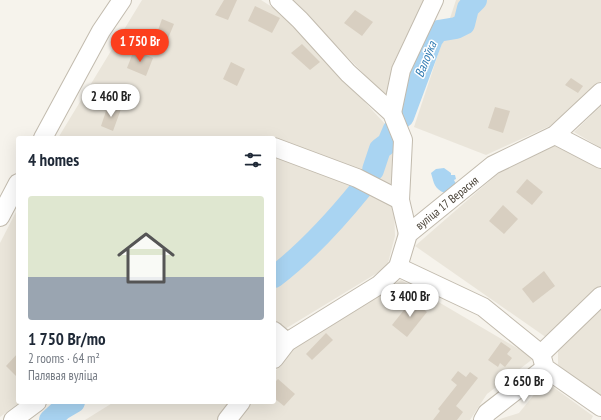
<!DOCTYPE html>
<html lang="en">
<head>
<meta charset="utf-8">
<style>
	:root { --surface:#fff; --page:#f2f2f3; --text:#1f2937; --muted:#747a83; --line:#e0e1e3; --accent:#fc3f1d }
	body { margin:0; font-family:"PT Sans Narrow",sans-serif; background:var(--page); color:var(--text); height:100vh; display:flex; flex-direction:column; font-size:15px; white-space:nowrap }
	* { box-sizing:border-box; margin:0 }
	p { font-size:13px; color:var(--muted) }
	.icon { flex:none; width:22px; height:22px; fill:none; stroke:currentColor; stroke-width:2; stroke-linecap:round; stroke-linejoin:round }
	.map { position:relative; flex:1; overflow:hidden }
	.panel { position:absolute; left:16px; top:136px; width:260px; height:268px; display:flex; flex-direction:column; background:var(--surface); border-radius:4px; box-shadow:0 4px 16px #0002 }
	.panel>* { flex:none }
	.price { position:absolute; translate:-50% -34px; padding:0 9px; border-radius:14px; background:#fff; color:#222; font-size:13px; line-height:26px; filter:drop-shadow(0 1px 2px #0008) }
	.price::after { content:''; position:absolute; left:50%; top:24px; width:12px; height:9px; margin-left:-6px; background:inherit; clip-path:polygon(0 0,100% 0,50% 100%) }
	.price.selected { background:var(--accent); color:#fff }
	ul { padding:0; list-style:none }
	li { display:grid; align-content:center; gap:8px; height:212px; padding:0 12px }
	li+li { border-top:1px solid var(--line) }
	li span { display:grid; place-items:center; height:124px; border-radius:4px; color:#555 }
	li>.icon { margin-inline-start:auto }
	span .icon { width:72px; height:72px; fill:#fffc; stroke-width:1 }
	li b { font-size:17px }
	h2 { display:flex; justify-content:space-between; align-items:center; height:48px; padding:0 12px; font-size:17px }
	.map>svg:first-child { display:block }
	.residential { fill:#eae5da }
	.water { fill:#a9d4f2 }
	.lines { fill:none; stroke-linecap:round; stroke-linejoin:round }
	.river { stroke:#a9d4f2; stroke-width:22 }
	.building { fill:#d8cfc1 }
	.minor-casing { stroke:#c2bbae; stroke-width:20 }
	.minor { stroke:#fff; stroke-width:18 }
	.labels { text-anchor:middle; stroke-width:3; stroke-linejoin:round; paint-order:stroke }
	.street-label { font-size:12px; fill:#4b4439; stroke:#fff }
	.water-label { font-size:13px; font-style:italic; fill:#2e7ab2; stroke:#fff }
</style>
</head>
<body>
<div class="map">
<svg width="601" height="420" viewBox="0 0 601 420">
	<rect width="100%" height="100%" fill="#f6f3ec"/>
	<!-- residential -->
	<g class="residential">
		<path d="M142,0H261L283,14L386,125L392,149L395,236L387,267L285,329L274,321V138H58Z"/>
		<path d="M293,0H424L393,64L386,97Z"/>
		<path d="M456,0H601V81L552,125L486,155L414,127Z"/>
		<path d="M601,106V148L574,132Z"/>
		<path d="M555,145L601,168V287L547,338L415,246L502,170Z"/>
		<path d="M18,208V402H20L0,417V243Z"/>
		<path d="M401,280L534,358L487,394L470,420H238L252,402H274V373L293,348Z"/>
		<path d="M601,308V398L558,365V350Z"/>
		<path d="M545,381L593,416L591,420H497L519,413Z"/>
		<path d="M114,402H229L218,420H85Z"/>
	</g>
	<!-- water -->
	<path class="water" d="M444,168L451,173V175H455L456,179L454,180L456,184L445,193C434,189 434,183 431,173L436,169Z"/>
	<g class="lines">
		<!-- river -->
		<g class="river">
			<path d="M403,117L432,39L438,31L456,28L464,24L468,8L476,0"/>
			<path d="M373,170L380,149L388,143L394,129"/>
			<path d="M274,277C307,252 335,221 361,189"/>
			<path d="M50,420L62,409L74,402"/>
		</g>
	</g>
	<!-- building -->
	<g class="building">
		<path d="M224,0H237L228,20L215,15Z"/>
		<path d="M255,6L280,18L272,33L248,21Z"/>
		<path d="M355,10L373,22L362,36L344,23Z"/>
		<path d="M162,19L174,24L167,41L156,36Z"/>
		<path d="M302,44L320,62L310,70L291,53Z"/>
		<path d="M134,50L153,58L146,76L127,68Z"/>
		<path d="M231,62L245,69L237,86L223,79Z"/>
		<path d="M571,78L583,86L578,93L565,85Z"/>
		<path d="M108,105L121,109L113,131L101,126Z"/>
		<path d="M495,107L510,111L503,133L488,128Z"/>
		<path d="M527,179L543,192L532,205L516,192Z"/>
		<path d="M503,205L518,219L504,234L489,221Z"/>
		<path d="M544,271L555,286L533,303L522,289Z"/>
		<path d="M412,300L427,312L407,337L392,325Z"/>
		<path d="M326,333L333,340L312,360L306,354Z"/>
		<path d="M501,342L511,349L507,354L512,358L505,367L500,363L498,367L488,360Z"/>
		<path d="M18,353V378L6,366Z"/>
		<path d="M458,371L466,377L470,372L478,378L456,406L463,412L457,420H433L440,411L438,409L457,385L451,380Z"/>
		<path d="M278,379L295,394L284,406L274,398V383Z"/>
	</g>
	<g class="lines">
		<defs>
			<g id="minor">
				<path d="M279,0L300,20L348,73L392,113L403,140L400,200L408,234"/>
				<path d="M392,113L401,70L434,0"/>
				<path d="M555,135L601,159"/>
				<path d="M43,138L101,31L122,0"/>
				<path d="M274,147L357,178L400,200"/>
				<path d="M0,217L18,183"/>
				<path d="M398,267L483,307L541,354L545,368L601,407"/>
				<path d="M274,331L287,342"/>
				<path d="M541,354L601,296"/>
				<path d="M274,359L287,342L379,285L398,267L408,234L493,165L555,135L601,92"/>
				<path d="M13,420L37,402"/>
				<path d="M227,420L241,402"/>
				<path d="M483,420L487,413L545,368"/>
			</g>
		</defs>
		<!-- minor casing -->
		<use href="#minor" class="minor-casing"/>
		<!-- minor -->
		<use href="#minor" class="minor"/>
	</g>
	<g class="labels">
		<!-- street labels -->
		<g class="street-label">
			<text transform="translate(447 203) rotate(-39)" y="4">вуліца 17 Верасня</text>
		</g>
		<!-- water labels -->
		<g class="water-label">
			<text transform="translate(425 59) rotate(-68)" y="5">Валоўка</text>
		</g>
	</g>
</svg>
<b class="price selected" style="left:140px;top:63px">1 750 Br</b>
<b class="price" style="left:111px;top:118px">2 460 Br</b>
<b class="price" style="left:410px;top:318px">3 400 Br</b>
<b class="price" style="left:524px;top:403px">2 650 Br</b>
<section class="panel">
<h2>4 homes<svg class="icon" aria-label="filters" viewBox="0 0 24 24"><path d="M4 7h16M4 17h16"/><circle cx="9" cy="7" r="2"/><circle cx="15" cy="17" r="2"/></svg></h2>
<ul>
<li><span style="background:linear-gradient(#dfe7d0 65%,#9aa5b1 0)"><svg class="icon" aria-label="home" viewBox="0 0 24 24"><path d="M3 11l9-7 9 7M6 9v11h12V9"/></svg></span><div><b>1 750 Br/mo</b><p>2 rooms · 64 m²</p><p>Палявая вуліца</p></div></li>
</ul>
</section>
</div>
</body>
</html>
